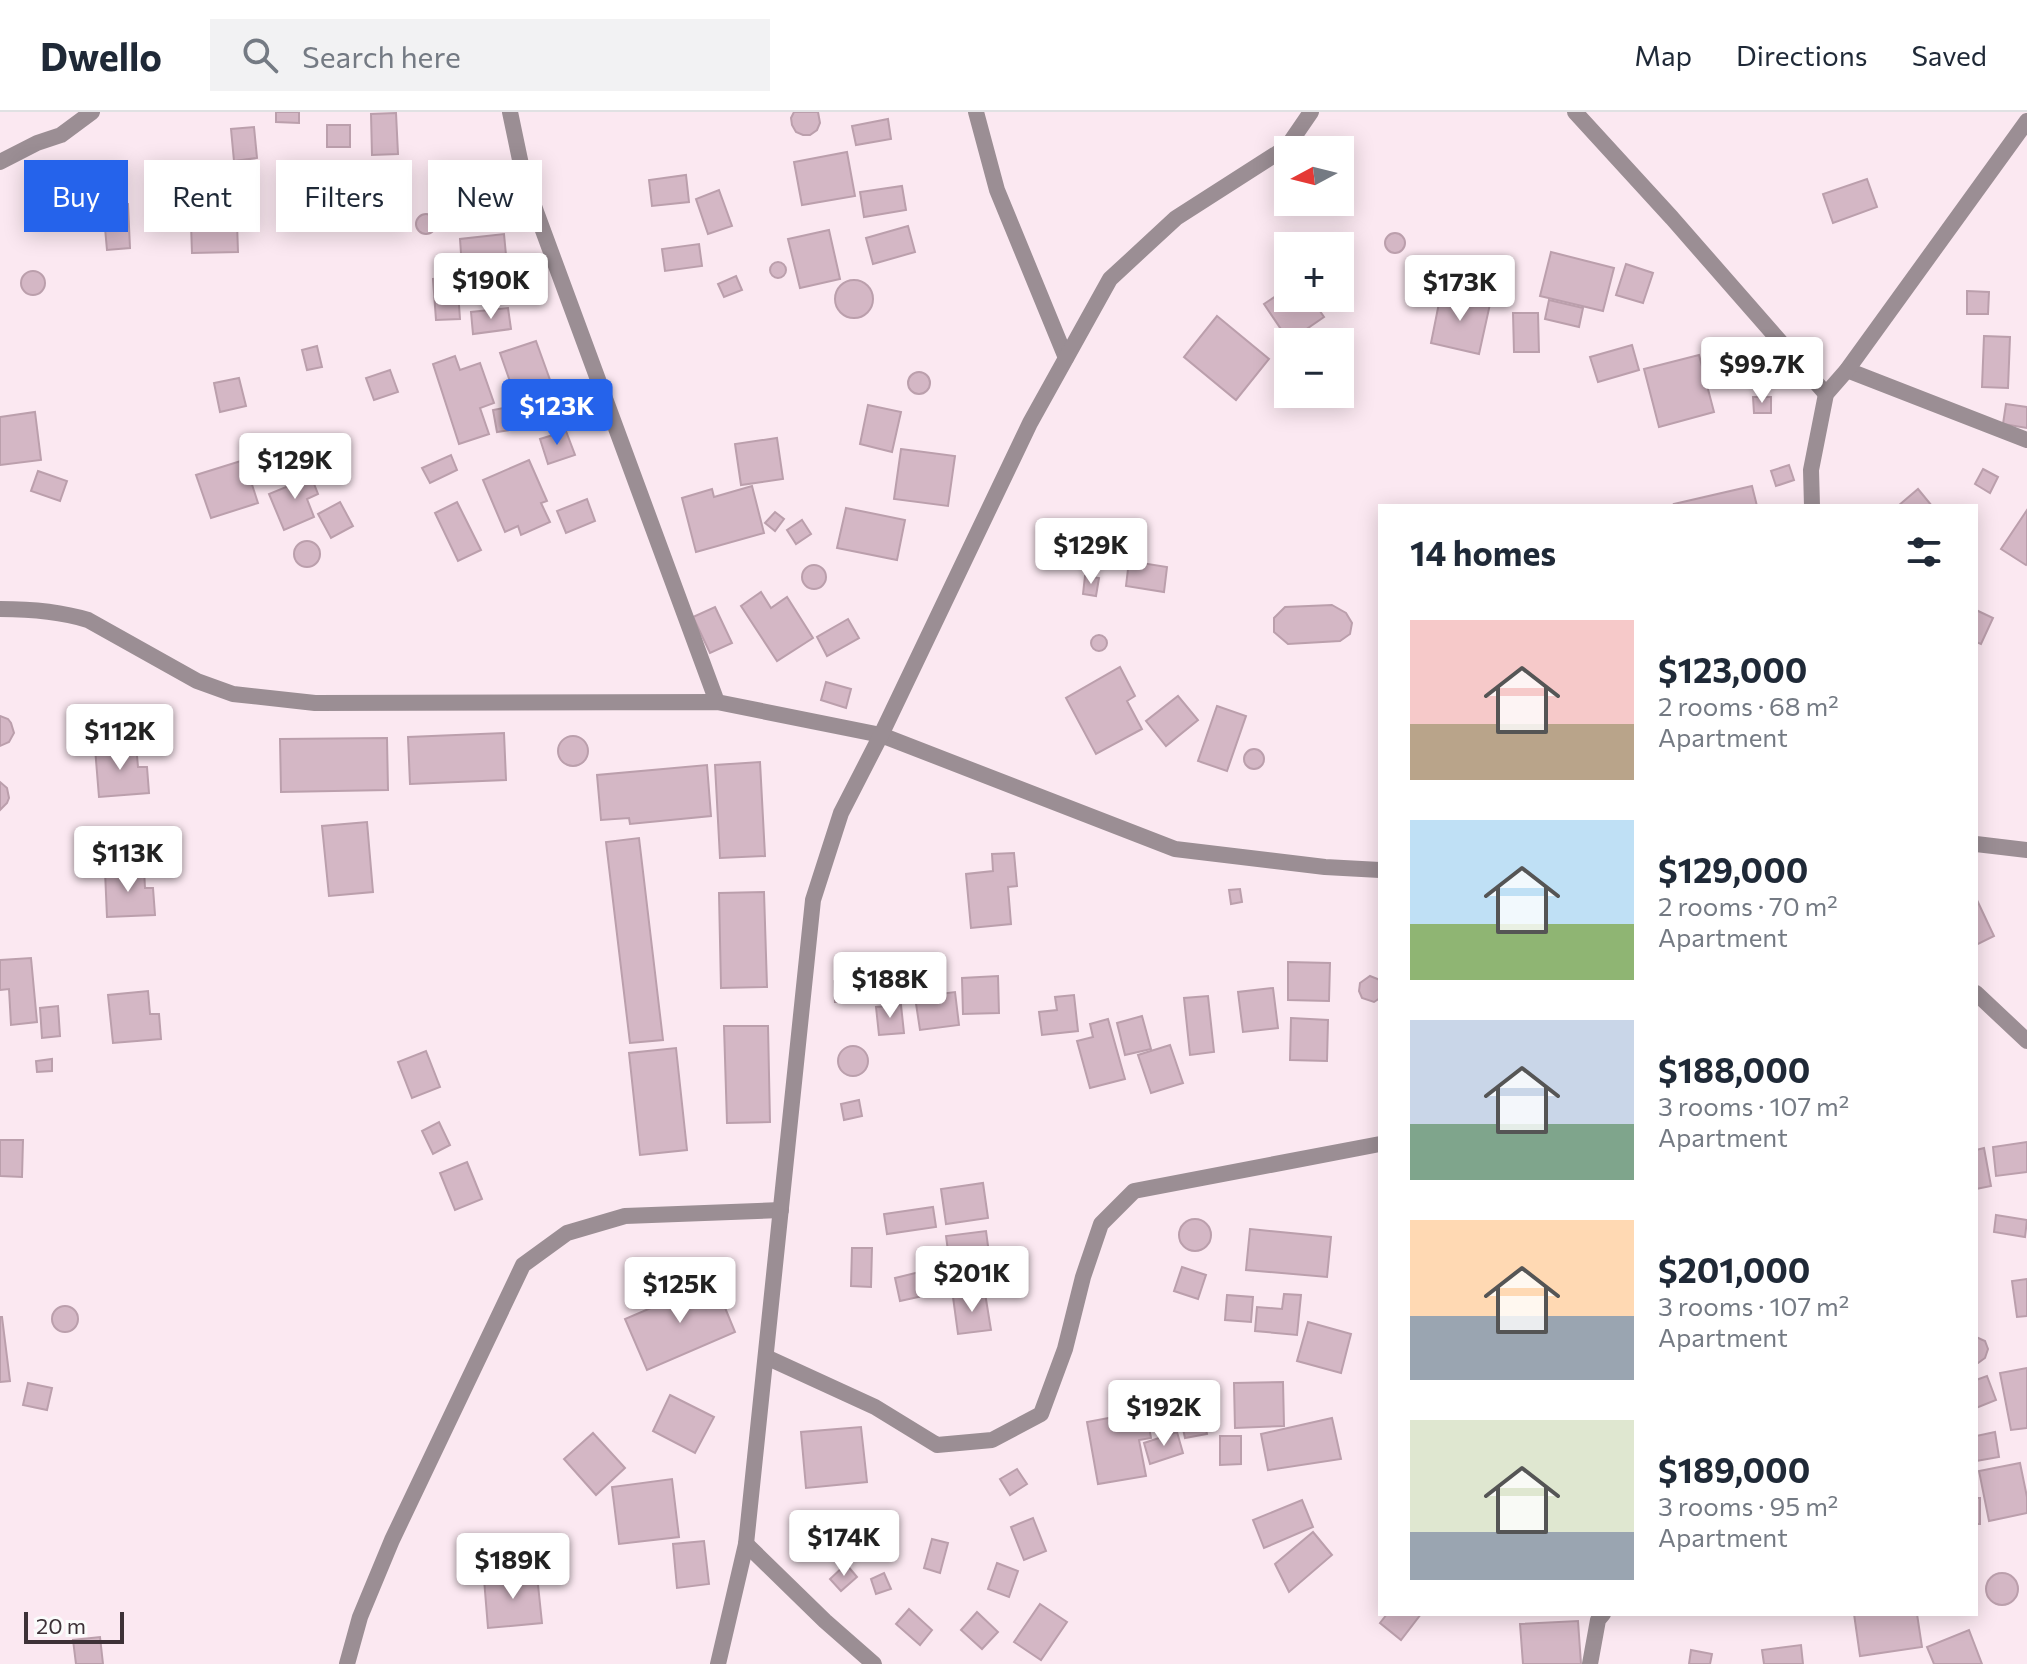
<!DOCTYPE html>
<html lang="en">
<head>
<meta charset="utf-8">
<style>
	:root { --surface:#fff; --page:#f2f2f3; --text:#1f2937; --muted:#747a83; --line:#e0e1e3; --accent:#2563eb }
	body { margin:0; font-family:Commissioner,sans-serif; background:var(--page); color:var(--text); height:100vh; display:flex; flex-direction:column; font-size:30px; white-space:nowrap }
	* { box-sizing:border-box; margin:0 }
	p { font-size:26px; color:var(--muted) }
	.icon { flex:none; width:44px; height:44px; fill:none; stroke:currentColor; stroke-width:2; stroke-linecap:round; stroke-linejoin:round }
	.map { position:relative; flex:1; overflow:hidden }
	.panel { position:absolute; left:1378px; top:392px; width:600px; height:1112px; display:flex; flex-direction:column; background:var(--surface); border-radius:0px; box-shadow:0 4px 20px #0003 }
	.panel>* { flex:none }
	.guide { position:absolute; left:24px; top:48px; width:760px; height:72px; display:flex; gap:16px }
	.needle { width:52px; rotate:263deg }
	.fabs { position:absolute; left:1274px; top:24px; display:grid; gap:16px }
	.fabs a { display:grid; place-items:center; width:80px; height:80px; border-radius:0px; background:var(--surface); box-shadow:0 4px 20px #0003; font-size:40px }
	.scale { position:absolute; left:24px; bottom:20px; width:100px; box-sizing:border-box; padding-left:8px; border:4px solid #3d3137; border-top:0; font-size:22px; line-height:28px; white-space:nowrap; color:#3d3137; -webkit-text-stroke:6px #fbfbfb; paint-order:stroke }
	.price { position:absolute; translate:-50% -68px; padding:0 18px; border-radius:8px; background:#fff; color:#222; font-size:26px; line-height:52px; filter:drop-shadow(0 2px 4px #0008) }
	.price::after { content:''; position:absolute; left:50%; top:48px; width:24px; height:18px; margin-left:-12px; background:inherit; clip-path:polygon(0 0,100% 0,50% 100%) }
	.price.selected { background:var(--accent); color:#fff }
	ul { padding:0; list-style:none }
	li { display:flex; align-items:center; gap:24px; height:200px; padding:0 32px }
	li span { display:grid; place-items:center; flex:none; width:224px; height:160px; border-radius:0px; color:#555 }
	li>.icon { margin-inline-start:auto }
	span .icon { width:96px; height:96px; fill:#fffc; stroke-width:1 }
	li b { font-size:34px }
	h2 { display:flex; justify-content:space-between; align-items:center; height:96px; padding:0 32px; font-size:34px }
	.tag { padding:0 28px; border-radius:0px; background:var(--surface); box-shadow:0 4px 20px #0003; font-size:28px; line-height:72px }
	.tag.selected { background:var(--accent); color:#fff }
	header { display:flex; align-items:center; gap:48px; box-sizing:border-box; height:112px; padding:0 40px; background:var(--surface); border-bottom:2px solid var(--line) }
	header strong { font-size:38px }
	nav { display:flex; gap:44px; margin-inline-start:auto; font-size:28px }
	.search { width:560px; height:72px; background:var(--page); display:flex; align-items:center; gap:20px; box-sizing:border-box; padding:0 28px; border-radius:0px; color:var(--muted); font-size:30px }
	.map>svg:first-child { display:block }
	.building { fill:#d4b7c5; stroke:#bb9fac; stroke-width:2 }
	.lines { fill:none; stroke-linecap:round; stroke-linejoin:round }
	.street { stroke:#9b8e94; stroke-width:16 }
</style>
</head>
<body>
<header>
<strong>Dwello</strong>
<div class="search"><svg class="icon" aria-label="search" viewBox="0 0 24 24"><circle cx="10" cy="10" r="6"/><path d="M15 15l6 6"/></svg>Search here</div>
<nav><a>Map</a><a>Directions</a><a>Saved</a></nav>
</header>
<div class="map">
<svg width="2027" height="1552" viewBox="0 0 2027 1552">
	<rect width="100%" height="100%" fill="#fbe8f1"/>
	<!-- building -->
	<g class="building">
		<path d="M276,0H299V11L276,10Z"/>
		<path d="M794,0H818L820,11L817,18L810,23H803L796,20L792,13L791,6Z"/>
		<path d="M396,1L398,42L372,43L371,2Z"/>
		<path d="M888,7L891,27L856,33L852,14Z"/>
		<rect x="327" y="13" width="23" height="22"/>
		<path d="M254,15L257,46L234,49L231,17Z"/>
		<path d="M847,40L855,84L802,93L794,50Z"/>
		<path d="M686,63L689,90L652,94L649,68Z"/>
		<path d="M1867,67L1877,95L1833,111L1823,82Z"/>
		<path d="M902,74L906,98L864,105L860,80Z"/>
		<path d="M719,78L732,114L708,122L696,87Z"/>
		<path d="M236,81L238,140L192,141L190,83Z"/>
		<path d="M128,92L130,136L107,138L103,94Z"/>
		<circle cx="426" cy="112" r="10"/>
		<path d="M908,114L915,140L873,152L866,126Z"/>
		<path d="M829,118L840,167L800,176L788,127Z"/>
		<circle cx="1395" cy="131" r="10"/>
		<path d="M504,122L508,164L463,169L460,127Z"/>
		<path d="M699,132L702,154L665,159L662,137Z"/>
		<path d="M1551,140L1614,156L1603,199L1540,184Z"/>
		<circle cx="778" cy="158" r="8"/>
		<path d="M1626,152L1653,161L1643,191L1616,183Z"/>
		<circle cx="33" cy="171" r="12"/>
		<path d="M736,164L742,178L724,185L718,172Z"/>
		<path d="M457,165L460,207L436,208L433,167Z"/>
		<circle cx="854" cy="187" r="19"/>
		<path d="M1288,176V186H1311L1324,205L1289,229L1264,192Z"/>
		<path d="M1967,179L1989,180L1988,202H1967Z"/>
		<path d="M1441,181L1490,192L1479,242L1431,231Z"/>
		<path d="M1549,188L1583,196L1579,215L1545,207Z"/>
		<path d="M508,196L511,217L473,222L471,200Z"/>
		<path d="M1513,201H1538L1539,240H1514Z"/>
		<path d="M1217,204L1269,247L1236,288L1184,245Z"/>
		<path d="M1984,224L2010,225L2008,276L1982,275Z"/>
		<path d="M536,229L550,268L514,281L500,241Z"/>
		<path d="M1632,233L1639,258L1598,270L1590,245Z"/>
		<path d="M317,234L322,255L307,258L302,238Z"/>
		<path d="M1699,243L1714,300L1659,315L1644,257Z"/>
		<path d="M455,244L460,258L480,251L494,291L480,296L489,322L459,332L433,252Z"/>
		<path d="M390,258L398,280L374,288L366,266Z"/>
		<circle cx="919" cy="271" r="11"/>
		<path d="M239,266L246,294L220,300L214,271Z"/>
		<path d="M1753,285H1771V301H1754Z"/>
		<path d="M525,292L529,315L497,320L493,298Z"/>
		<path d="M2006,292L2027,295V316L2003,312Z"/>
		<path d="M868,293L901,300L892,340L860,332Z"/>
		<path d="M35,300L41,348L0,353V305Z"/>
		<path d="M566,319L575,343L548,352L540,327Z"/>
		<path d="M777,326L783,367L741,373L735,332Z"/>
		<path d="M901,337L955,344L948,394L894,387Z"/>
		<path d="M451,343L457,358L430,371L422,356Z"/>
		<path d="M244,348L258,391L211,406L196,363Z"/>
		<path d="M529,348L547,389L541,391L550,410L521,423L518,414L505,420L483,368Z"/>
		<path d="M1789,353L1794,368L1776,374L1771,359Z"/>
		<path d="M1983,357L1998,365L1990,381L1975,372Z"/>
		<path d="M38,359L67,369L60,389L31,379Z"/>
		<path d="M309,359L318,382L307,387L314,405L284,418L269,382L296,371L294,365Z"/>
		<path d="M752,374L764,421L696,440L682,386L712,377L714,385Z"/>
		<path d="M1752,374L1757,394H1675L1674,392Z"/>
		<path d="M1918,377L1932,394H1898Z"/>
		<path d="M587,387L595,409L566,421L557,399Z"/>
		<path d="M340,390L353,414L331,426L318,402Z"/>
		<path d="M457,390L481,438L458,449L435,401Z"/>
		<path d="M846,396L905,408L897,448L837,436Z"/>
		<path d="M2027,398V452L2026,453L2001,437Z"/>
		<path d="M775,400L784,407L775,419L765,411Z"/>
		<path d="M802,408L811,422L796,432L787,418Z"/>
		<circle cx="307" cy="442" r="13"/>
		<path d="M1129,449L1167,455L1164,480L1126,474Z"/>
		<circle cx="814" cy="465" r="12"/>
		<path d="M1085,464L1099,466L1096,484L1083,482Z"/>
		<path d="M761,480L771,496L787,485L813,526L777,549L741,494Z"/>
		<path d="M1332,493L1346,501L1352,511L1350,522L1340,529L1288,532L1274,520V506L1285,495Z"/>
		<path d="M715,495L732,531L710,541L693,505Z"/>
		<path d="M1976,498L1993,506L1981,532L1976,530Z"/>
		<path d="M848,507L859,526L827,544L817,525Z"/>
		<circle cx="1099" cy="531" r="8"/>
		<path d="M1120,555L1135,584L1127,589L1142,617L1096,642L1066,586Z"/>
		<path d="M826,570L851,577L846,596L821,588Z"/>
		<path d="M1178,584L1198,608L1166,634L1146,609Z"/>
		<path d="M1217,594L1246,604L1227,659L1198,649Z"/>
		<path d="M0,604L8,607L11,611L14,621L9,630L0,634Z"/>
		<path d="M504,621L506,668L410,672L408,625Z"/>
		<circle cx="573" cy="639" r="15"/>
		<path d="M387,626L388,678L281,680L280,627Z"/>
		<path d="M136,632L138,655H147L149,681L99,685L95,636Z"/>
		<circle cx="1254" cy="647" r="10"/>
		<path d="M760,650L765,744L720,746L715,653Z"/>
		<path d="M707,653L711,704L630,712L629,706L601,708L597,663Z"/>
		<path d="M0,670L7,676L9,686L7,691L0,698Z"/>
		<path d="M367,710L373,780L329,784L322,714Z"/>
		<path d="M639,726L663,928L630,931L606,730Z"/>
		<path d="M1014,741L1017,774L1008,775L1011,812L971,816L966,762L993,759L992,742Z"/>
		<path d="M144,757L145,776H153L155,803L107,805L105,759Z"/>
		<path d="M1240,777L1242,790L1231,792L1229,778Z"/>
		<path d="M764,780L767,875L721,876L719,781Z"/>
		<path d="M1976,786L1994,824L1976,833Z"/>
		<path d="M31,846L37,910L11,913L9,877L0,878V848Z"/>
		<path d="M884,846L887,887L835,890L834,869L840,868V848Z"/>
		<path d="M1288,850L1330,851L1329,889L1288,888Z"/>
		<path d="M998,864L999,901L963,902L962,866Z"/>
		<path d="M1370,864L1380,868V886L1374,890L1362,886L1359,879L1360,871Z"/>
		<path d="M1273,876L1278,916L1243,920L1238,880Z"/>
		<path d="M148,879L150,902H159L161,927L113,931L108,883Z"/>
		<path d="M955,880L959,913L920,918L915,885Z"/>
		<path d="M1074,883L1078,919L1042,923L1039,900L1057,898L1055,885Z"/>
		<path d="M1208,884L1214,940L1190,943L1184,886Z"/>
		<path d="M901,893L904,921L879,923L876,895Z"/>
		<path d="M58,894L60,924L42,926L40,896Z"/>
		<path d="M1142,904L1151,937L1125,943L1117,911Z"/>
		<path d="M1291,906L1328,908L1327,949L1290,948Z"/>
		<path d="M1108,907L1125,967L1090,976L1077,929L1093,925L1090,912Z"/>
		<path d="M724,914H768L770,1010L727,1011Z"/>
		<path d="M1170,933L1183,971L1151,981L1138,943Z"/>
		<circle cx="853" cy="949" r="15"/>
		<path d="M676,936L687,1038L640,1043L629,941Z"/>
		<path d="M426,939L440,975L412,986L398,950Z"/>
		<path d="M52,947V959L37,960L36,949Z"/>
		<path d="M859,988L862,1004L844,1008L841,992Z"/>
		<path d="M439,1010L450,1033L433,1042L422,1019Z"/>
		<path d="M0,1028H23L22,1065L0,1064Z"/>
		<path d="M2027,1030V1060L1996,1064L1993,1035Z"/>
		<path d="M1984,1036L1991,1074L1976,1077V1038Z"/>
		<path d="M467,1050L482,1087L455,1098L440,1061Z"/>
		<path d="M983,1071L988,1106L946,1112L941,1077Z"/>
		<path d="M933,1095L936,1115L887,1122L884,1102Z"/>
		<path d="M1996,1103L2027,1108L2025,1125L1994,1120Z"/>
		<circle cx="1195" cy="1123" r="16"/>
		<path d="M1250,1117L1331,1125L1327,1165L1246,1158Z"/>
		<path d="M986,1119L992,1164L952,1169L946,1124Z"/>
		<path d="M852,1136H872L871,1175L851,1174Z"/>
		<path d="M944,1154L950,1178L900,1189L895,1166Z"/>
		<path d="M1182,1155L1206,1163L1198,1187L1174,1179Z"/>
		<path d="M2027,1167V1204L2017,1205L2012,1169Z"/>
		<path d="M714,1169L735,1220L647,1258L625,1207Z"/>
		<path d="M985,1181L991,1218L958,1222L953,1185Z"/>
		<path d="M1284,1182L1301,1183L1297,1223L1255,1219L1257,1195L1282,1197Z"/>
		<path d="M1227,1183L1253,1185L1251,1210L1225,1208Z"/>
		<circle cx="65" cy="1207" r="13"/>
		<path d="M0,1205H2L10,1269L0,1270Z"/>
		<path d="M1308,1210L1351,1222L1341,1261L1297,1249Z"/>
		<path d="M1976,1225L1985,1229L1988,1237L1985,1246L1978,1251H1976Z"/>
		<path d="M2027,1256V1316L2011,1318L2000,1261Z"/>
		<path d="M1987,1264L1996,1288L1976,1296V1268Z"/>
		<path d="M1283,1270L1284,1314L1235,1316L1234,1271Z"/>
		<path d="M28,1271L52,1276L47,1298L23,1293Z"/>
		<path d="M670,1283L714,1305L695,1341L653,1319Z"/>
		<path d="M1199,1285L1207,1322L1185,1326L1177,1290Z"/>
		<path d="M1146,1299L1151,1326L1139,1328L1146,1364L1098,1372L1087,1310Z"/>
		<path d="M1332,1306L1341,1347L1268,1358L1261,1322Z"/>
		<path d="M861,1315L867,1370L806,1376L801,1320Z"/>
		<path d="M1177,1320L1183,1341L1150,1352L1144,1331Z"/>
		<path d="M1995,1320L1999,1345L1976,1349V1324Z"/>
		<path d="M593,1321L625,1356L596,1383L564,1347Z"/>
		<path d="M1220,1324H1241V1352L1220,1353Z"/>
		<path d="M2020,1351L2027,1385V1401L1989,1409L1979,1359Z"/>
		<path d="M1017,1357L1027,1372L1010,1383L1000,1367Z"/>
		<path d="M672,1367L679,1425L619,1432L612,1375Z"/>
		<rect x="1976" y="1386" width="4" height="26"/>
		<path d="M1302,1388L1313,1415L1264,1436L1253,1408Z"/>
		<path d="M1033,1406L1046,1439L1024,1448L1011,1415Z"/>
		<path d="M1313,1420L1332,1443L1289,1480L1275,1452Z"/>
		<path d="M932,1427L948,1431L940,1461L924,1456Z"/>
		<path d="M704,1429L709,1472L677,1476L673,1432Z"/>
		<path d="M997,1451L1018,1459L1009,1485L988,1477Z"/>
		<path d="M846,1452L857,1465L841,1479L830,1467Z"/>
		<path d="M884,1461L891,1477L876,1482L871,1467Z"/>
		<circle cx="2002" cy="1477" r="16"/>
		<path d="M537,1463L542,1511L488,1516L484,1467Z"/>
		<path d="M1040,1492L1067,1510L1041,1548L1014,1530Z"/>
		<path d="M909,1497L932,1518L920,1533L896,1512Z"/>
		<path d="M977,1500L998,1520L982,1537L961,1518Z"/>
		<path d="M1387,1502H1421L1401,1528L1380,1511Z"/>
		<path d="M1854,1502H1917L1922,1535L1860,1544Z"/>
		<path d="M1578,1509L1581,1552H1523L1520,1512Z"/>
		<path d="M1969,1518L1982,1552H1934L1927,1535Z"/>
		<path d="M100,1525L103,1552H76L73,1528Z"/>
		<path d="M1801,1533L1803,1552H1764L1762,1538Z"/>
		<path d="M1691,1538L1712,1542L1710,1552H1689Z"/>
	</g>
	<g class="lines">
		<!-- street -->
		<g class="street">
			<path d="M510,0L524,67L717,590"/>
			<path d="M976,0L997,78L1066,246"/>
			<path d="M1575,0L1672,106L1826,282"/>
			<path d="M0,50L37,31L61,23L92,0"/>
			<path d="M1847,258L2027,328"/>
			<path d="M1812,394L1811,358L1826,282L1847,258L2027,9"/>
			<path d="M0,497C30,497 59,499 88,508L197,569L233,582L315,591L717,590L881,623L1175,737L1325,755L1380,758"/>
			<path d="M1976,732L2027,738"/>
			<path d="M1976,881L2027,929"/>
			<path d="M766,1245L875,1295L937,1333L992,1328L1041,1302L1065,1237L1083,1165L1101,1112L1134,1079L1380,1032"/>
			<path d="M746,1432L825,1509L874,1552"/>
			<path d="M347,1552L360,1505L392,1428L523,1153L567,1121L625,1104L781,1098"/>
			<path d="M718,1552L746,1432L813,788L841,701L881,623L1030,311L1110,167L1176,106L1287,35L1311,0"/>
			<path d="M1590,1552L1598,1508L1603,1502"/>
		</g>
	</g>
</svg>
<div class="fabs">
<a><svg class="needle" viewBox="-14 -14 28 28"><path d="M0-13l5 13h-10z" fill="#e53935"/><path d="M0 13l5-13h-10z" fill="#747a83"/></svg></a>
<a>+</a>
<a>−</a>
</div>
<div class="scale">20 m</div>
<b class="price" style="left:491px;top:209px">$190K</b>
<b class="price" style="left:1460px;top:211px">$173K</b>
<b class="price" style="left:1762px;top:293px">$99.7K</b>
<b class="price selected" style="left:557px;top:335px">$123K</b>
<b class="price" style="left:295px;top:389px">$129K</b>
<b class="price" style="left:1091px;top:474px">$129K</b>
<b class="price" style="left:120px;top:660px">$112K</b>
<b class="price" style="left:128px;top:782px">$113K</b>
<b class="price" style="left:890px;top:908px">$188K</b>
<b class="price" style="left:972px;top:1202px">$201K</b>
<b class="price" style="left:680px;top:1213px">$125K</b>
<b class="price" style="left:1164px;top:1336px">$192K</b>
<b class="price" style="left:844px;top:1466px">$174K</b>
<b class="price" style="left:513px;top:1489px">$189K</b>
<div class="guide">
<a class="tag selected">Buy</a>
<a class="tag">Rent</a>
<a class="tag">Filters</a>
<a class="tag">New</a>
</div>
<section class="panel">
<h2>14 homes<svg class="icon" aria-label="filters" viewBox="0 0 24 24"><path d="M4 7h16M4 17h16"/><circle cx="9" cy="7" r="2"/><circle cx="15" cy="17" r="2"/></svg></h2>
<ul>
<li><span style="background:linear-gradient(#f6c9c9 65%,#b9a48a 0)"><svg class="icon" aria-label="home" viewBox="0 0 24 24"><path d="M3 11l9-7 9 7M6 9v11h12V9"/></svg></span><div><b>$123,000</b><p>2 rooms · 68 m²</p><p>Apartment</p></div></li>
<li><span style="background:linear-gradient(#bfe0f5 65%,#8fb573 0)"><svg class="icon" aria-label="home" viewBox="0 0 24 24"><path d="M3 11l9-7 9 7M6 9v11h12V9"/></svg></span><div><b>$129,000</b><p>2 rooms · 70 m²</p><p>Apartment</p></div></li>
<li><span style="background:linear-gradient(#c9d6e8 65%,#7fa58c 0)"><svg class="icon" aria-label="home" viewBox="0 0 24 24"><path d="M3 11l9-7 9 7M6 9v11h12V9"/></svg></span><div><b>$188,000</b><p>3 rooms · 107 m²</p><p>Apartment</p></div></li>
<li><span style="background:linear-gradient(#ffd9b3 60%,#9aa5b1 0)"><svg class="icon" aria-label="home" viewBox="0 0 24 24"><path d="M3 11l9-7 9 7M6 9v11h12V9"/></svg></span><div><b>$201,000</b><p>3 rooms · 107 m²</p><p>Apartment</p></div></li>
<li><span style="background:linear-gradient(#dfe7d0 70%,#9aa5b1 0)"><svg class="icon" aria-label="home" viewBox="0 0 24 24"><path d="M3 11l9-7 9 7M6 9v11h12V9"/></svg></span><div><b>$189,000</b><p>3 rooms · 95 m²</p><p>Apartment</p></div></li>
</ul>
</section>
</div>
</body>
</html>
